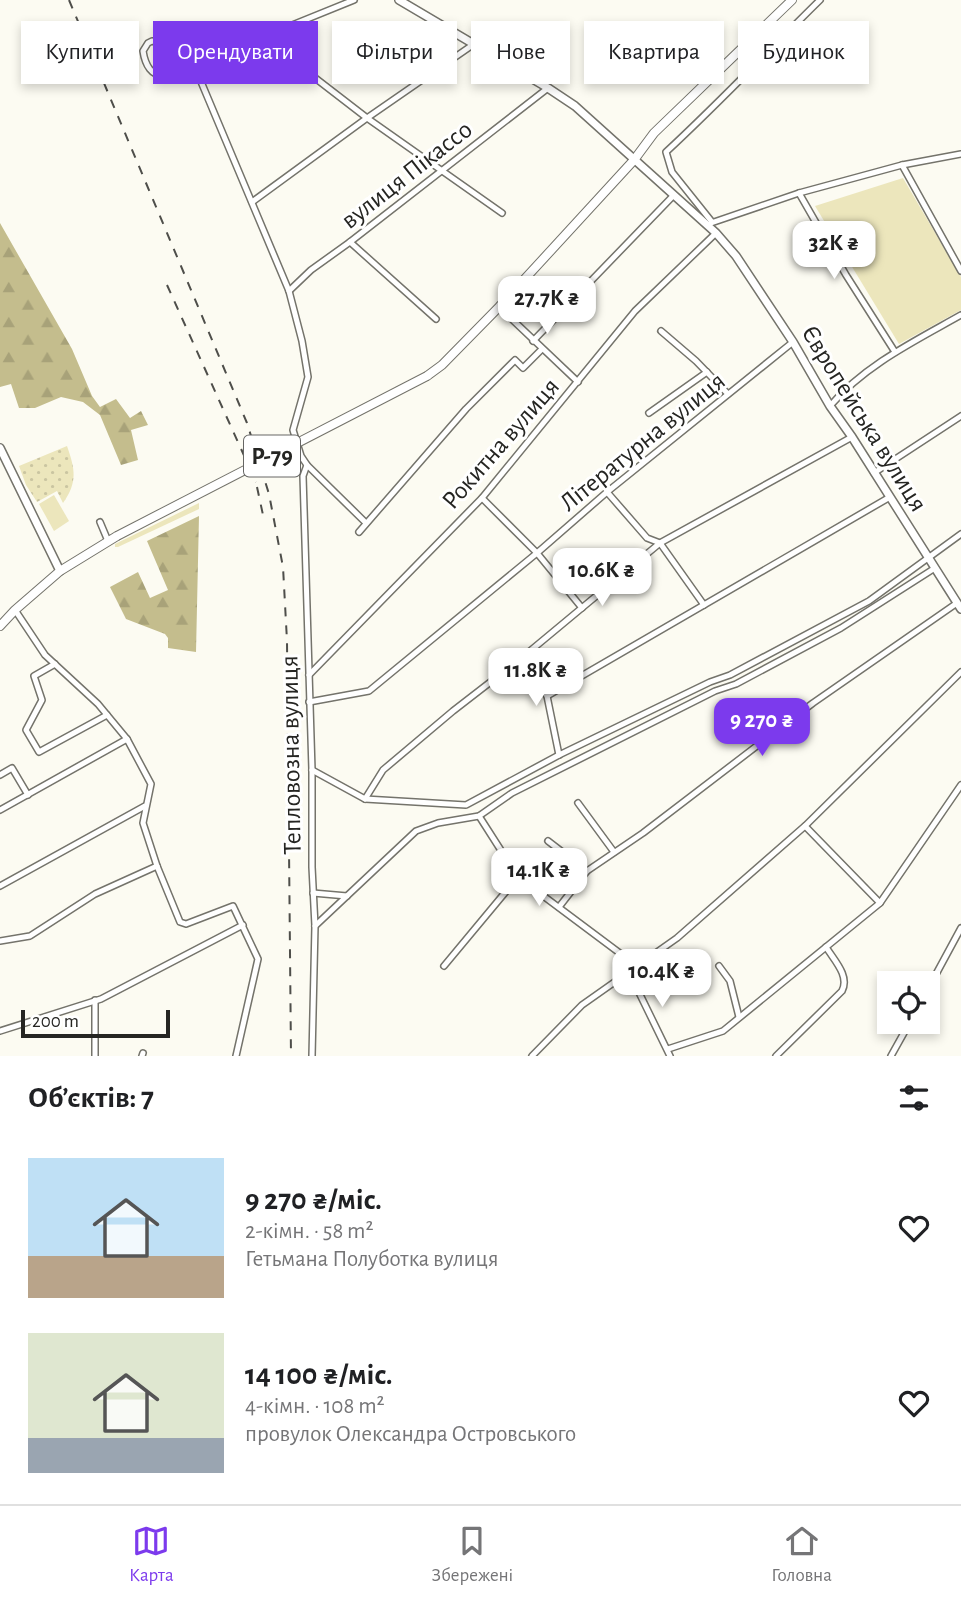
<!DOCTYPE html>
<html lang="uk">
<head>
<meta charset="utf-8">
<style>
	:root { --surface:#fff; --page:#f6f6f6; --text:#202124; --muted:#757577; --line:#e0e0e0; --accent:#7c3aed }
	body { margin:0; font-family:"Alegreya Sans",sans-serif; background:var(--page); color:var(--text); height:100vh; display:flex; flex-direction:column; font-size:26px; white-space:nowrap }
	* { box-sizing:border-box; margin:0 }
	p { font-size:23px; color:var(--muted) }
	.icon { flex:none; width:38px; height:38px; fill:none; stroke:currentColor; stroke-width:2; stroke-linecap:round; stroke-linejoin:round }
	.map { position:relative; height:1056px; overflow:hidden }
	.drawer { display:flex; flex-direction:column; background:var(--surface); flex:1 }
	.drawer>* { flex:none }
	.guide { position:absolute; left:21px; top:21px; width:920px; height:63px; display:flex; gap:14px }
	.controls { position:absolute; left:877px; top:971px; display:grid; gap:14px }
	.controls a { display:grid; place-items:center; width:63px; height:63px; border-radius:0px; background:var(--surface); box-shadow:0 4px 10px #0003; font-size:35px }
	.scale { position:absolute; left:21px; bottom:18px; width:149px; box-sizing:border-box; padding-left:7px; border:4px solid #252522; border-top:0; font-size:19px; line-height:24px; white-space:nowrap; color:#252522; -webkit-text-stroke:5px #fff; paint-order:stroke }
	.price { position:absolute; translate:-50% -60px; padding:0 16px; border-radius:14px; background:#fff; color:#222; font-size:23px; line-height:46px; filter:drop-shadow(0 2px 4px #0008) }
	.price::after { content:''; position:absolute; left:50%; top:42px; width:21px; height:16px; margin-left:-10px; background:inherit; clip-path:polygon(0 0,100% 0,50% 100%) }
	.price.current { background:var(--accent); color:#fff }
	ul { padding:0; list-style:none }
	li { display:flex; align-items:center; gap:21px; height:175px; padding:0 28px }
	li span { display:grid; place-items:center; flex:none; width:196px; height:140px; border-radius:0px; color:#555 }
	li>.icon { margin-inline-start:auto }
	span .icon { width:84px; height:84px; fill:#fffc; stroke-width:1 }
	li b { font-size:30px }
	h2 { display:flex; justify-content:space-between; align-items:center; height:84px; padding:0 28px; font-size:30px }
	.pill { padding:0 24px; border-radius:0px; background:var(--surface); box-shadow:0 4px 10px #0003; font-size:24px; line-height:63px }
	.pill.current { background:var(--accent); color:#fff }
	.dock { display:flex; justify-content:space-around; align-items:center; height:98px; border-top:2px solid var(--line); background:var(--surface); font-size:19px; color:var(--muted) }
	.dock a { display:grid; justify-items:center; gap:4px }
	.dock .current { color:var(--accent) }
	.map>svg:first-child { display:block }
	.grass { fill:#ece6bc }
	.forest { fill:url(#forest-firs) }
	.park { fill:url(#park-dots) }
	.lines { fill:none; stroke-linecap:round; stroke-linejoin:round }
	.street-casing { stroke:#74736b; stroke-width:8 }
	.secondary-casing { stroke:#74736b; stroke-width:10 }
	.primary-casing { stroke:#74736b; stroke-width:10 }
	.street { stroke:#fff; stroke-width:5 }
	.secondary { stroke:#fff; stroke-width:7 }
	.primary { stroke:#fff; stroke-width:8 }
	.rail { stroke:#4e4e4a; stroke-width:2; stroke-dasharray:9 9; stroke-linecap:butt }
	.primary-bridge-casing { stroke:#74736b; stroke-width:10; stroke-linecap:butt }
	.primary-bridge { stroke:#fff; stroke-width:8 }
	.labels { text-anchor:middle; stroke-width:6; stroke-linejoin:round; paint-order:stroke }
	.shield { fill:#fff; stroke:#666664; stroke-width:2 }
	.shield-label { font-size:24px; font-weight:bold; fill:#252522 }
	.street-label { font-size:26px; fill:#252522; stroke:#fff }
</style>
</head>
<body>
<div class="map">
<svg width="961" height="1056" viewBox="0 0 961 1056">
	<defs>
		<pattern id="forest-firs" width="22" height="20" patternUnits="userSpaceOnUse" patternTransform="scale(1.75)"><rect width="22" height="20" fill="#c4bd8d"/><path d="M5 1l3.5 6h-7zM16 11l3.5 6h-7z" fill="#a8a279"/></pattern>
		<pattern id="park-dots" width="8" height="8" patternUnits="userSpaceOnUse" patternTransform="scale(1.75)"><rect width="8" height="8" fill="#ece6bc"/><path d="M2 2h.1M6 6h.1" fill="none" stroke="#cac5a1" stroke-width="1.8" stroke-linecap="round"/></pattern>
	</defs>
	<rect width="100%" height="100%" fill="#fcfbf2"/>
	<!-- grass -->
	<g class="grass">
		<path d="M903,178L961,277V310L899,344L815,206Z"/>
		<path d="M54,495L69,521L54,531L39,504Z"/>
		<path d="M199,503V509L118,547H115V544Z"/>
	</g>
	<!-- forest -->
	<g class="forest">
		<path d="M0,223L72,349L92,396L100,407L116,399L130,418L141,411L148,425L131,430L138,460L121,465L100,415L83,402L61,397L35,408H19L11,384L0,387Z"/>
		<path d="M199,516L196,652L168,648V638L165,634L126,619L110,587L138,572L150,598L168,590L147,541Z"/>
	</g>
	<!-- park -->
	<path class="park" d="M67,446C75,469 78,482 63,503L57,491L37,502L26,485L19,466Z"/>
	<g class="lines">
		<defs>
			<g id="street">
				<path d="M262,37L367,118L502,213"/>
				<path d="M152,41C168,44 180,62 167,75C151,78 145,64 143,51L148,43Z"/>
				<path d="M194,65L289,291L302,341L308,377L293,430L301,456L307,465L303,476L312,770V867L315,926L312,1056"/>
				<path d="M172,70L186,68L354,0"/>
				<path d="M902,165L961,271"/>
				<path d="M799,193L846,275L895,352"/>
				<path d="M252,202L367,118L474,44"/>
				<path d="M712,222L672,172L666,152C719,103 768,51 820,0"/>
				<path d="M711,223L799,193L902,165L961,154"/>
				<path d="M350,242L436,319"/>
				<path d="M289,291L311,270L350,242L548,88"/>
				<path d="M499,307L578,382"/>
				<path d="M661,331L696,361L728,394"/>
				<path d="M533,341L673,196"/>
				<path d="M830,406C865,365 915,341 961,315"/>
				<path d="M649,413L707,372"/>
				<path d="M307,465L366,523"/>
				<path d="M874,473L961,416"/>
				<path d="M607,492L647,538L660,543L704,605"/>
				<path d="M482,498L537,553L582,608"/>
				<path d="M100,522L108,541"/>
				<path d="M359,532L466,409L515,360L523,368L542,349"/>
				<path d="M15,610L45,655L98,704L127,739L151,784L143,823L157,866L180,922L186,924L233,906L258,959L236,1056"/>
				<path d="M524,656L547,696L559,755"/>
				<path d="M55,664L34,676L42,700L26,730L39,752L107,715"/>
				<path d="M309,675L482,498L635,311L716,233"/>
				<path d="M547,696L890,497"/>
				<path d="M309,702L369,691L537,553L607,492L793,342"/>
				<path d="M312,770L365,799L466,805L559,755L710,682L730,675L869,601L961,534"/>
				<path d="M0,775L12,768L28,795"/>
				<path d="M365,799L383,770L453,711L524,656L660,543L852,437"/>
				<path d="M578,803L614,852"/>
				<path d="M0,810L127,739"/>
				<path d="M479,816L518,877L637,966"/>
				<path d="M805,826L880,903"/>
				<path d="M548,841L587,871"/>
				<path d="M0,886L145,806"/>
				<path d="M313,893L347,896"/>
				<path d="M559,907L587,871L643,833L813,703L957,603"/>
				<path d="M315,926L416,831L438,823L479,816L512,793L715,691L736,684L841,628L935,568"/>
				<path d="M0,941L30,936L95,894L157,866"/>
				<path d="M444,966L518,877"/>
				<path d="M719,966L730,981L739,1017"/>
				<path d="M629,972L670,1056"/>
				<path d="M928,989L961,928"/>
				<path d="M0,1031L101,999L243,925"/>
				<path d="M668,1049L723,1031L880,903L961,785"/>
				<path d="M95,1056V1000"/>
				<path d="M142,1056L143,1053"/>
				<path d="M532,1056L582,1005L677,938L805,826L961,672"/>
				<path d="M776,1056L842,991C850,976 834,960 826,947"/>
				<path d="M891,1056L910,1022"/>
			</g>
			<g id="secondary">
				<path d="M399,0L548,88L575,106L716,233L736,256L793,342L830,406L852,437L961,609"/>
				<path d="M0,448L60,571"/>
			</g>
			<g id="primary">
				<path d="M427,376L442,365L499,307L634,160L654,133L792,0"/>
				<path d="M0,626L15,610L60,571L117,536"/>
			</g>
		</defs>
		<!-- street casing -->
		<use href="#street" class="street-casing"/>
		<!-- secondary casing -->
		<use href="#secondary" class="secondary-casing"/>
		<!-- primary casing -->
		<use href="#primary" class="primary-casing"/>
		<!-- street -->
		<use href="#street" class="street"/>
		<!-- secondary -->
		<use href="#secondary" class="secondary"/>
		<!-- primary -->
		<use href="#primary" class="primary"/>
		<!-- rail -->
		<g class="rail">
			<path d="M69,0L247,423L269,494L283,567L287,641L291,1056"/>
			<path d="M167,285L256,482"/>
			<path d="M257,487L263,515"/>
		</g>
		<defs>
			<path id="primary-bridge" d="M117,536L427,376"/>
		</defs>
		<!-- primary-bridge casing -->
		<use href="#primary-bridge" class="primary-bridge-casing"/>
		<!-- primary-bridge -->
		<use href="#primary-bridge" class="primary-bridge"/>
	</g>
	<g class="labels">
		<!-- shield labels -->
		<rect class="shield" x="244" y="435.5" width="56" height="41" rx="5"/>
		<g class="shield-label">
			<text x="272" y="464">Р-79</text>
		</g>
		<!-- street labels -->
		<g class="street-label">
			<text transform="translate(406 174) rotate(-38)" y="9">вулиця Пікассо</text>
			<text transform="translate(865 418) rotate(58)" y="9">Європейська вулиця</text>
			<text transform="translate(642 441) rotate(-39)" y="9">Літературна вулиця</text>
			<text transform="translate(500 443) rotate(-49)" y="9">Рокитна вулиця</text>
			<text transform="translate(290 755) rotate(-91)" y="9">Тепловозна вулиця</text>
		</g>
	</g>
</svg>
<div class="controls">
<a><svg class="icon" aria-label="locate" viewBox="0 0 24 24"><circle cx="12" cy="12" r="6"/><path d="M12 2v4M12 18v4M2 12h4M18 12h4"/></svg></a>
</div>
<div class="scale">200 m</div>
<b class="price" style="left:834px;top:281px">32K ₴</b>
<b class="price" style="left:547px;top:336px">27.7K ₴</b>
<b class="price" style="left:602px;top:608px">10.6K ₴</b>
<b class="price" style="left:536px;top:708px">11.8K ₴</b>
<b class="price current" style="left:762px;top:758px">9 270 ₴</b>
<b class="price" style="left:539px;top:908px">14.1K ₴</b>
<b class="price" style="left:662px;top:1009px">10.4K ₴</b>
<div class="guide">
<a class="pill">Купити</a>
<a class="pill current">Орендувати</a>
<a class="pill">Фільтри</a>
<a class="pill">Нове</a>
<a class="pill">Квартира</a>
<a class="pill">Будинок</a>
</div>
</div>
<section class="drawer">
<h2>Об’єктів: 7<svg class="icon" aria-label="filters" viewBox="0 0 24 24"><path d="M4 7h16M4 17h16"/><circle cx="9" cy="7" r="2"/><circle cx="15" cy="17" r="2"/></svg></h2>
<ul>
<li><span style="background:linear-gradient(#bfe0f5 70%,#b9a48a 0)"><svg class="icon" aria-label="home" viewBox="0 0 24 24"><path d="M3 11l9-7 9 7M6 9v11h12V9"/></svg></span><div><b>9 270 ₴/міс.</b><p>2-кімн. · 58 m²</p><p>Гетьмана Полуботка вулиця</p></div><svg class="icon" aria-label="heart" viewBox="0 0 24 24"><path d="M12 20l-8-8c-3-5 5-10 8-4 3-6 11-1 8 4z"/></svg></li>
<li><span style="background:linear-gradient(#dfe7d0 75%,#9aa5b1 0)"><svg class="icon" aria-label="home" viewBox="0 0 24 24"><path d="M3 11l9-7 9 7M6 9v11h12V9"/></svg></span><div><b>14 100 ₴/міс.</b><p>4-кімн. · 108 m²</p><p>провулок Олександра Островського</p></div><svg class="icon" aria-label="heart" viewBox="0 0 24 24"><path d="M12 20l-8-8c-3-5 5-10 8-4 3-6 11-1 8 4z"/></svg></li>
</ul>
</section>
<nav class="dock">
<a class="current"><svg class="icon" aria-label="map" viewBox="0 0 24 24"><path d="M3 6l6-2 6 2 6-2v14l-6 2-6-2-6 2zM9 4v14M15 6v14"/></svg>Карта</a>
<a><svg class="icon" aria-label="saved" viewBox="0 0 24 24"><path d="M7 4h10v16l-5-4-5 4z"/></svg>Збережені</a>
<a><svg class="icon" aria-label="home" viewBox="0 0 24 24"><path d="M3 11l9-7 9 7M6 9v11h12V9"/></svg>Головна</a>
</nav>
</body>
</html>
